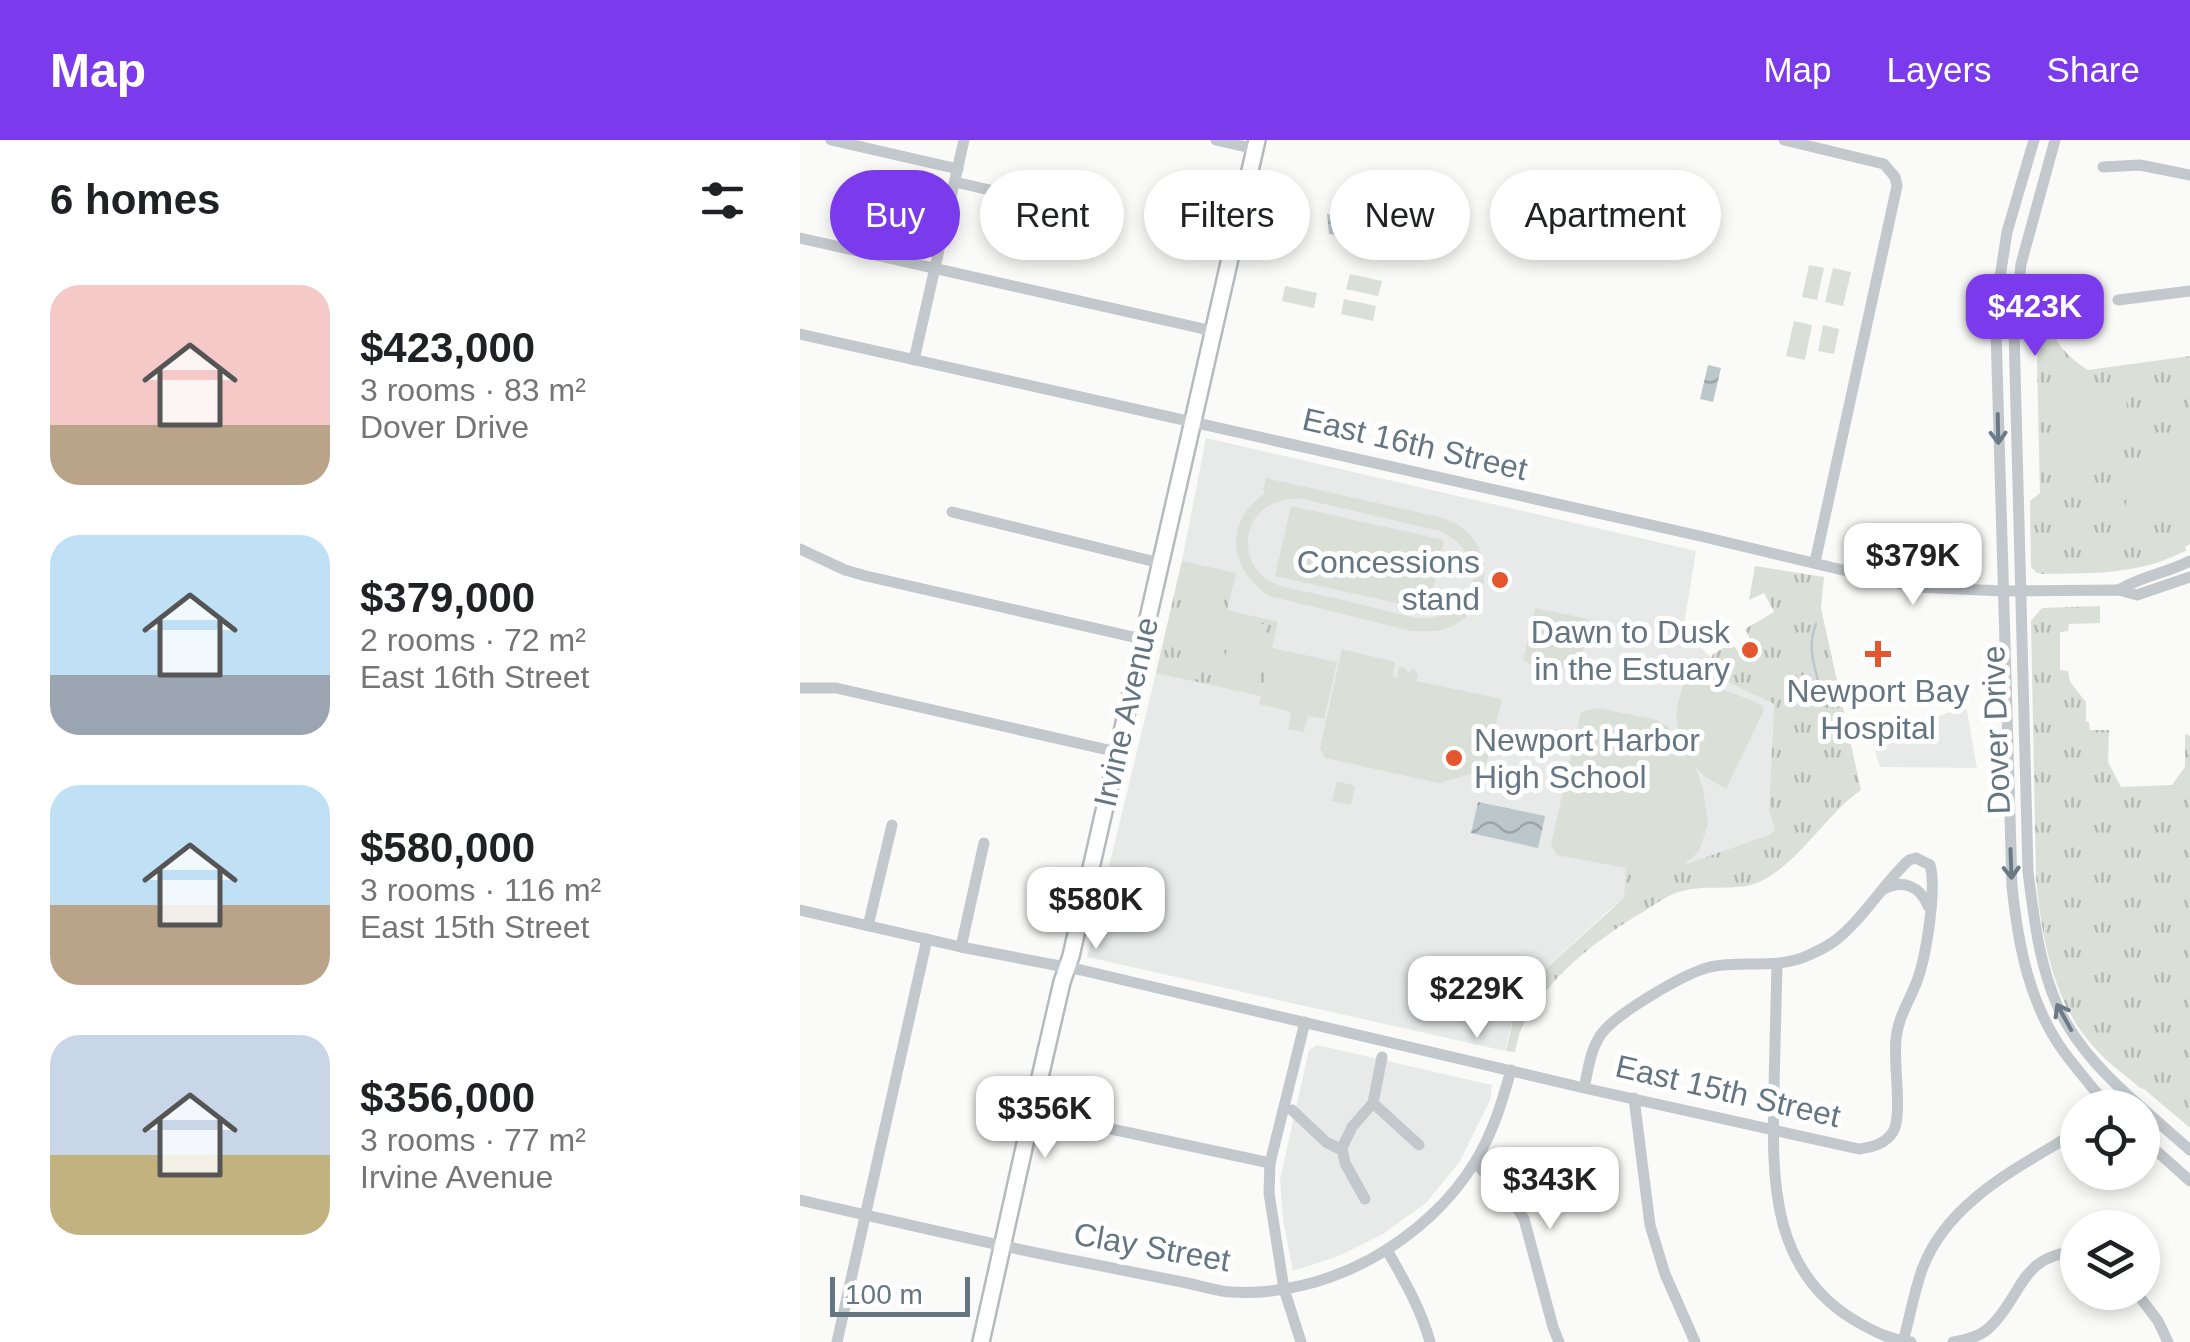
<!DOCTYPE html>
<html lang="en">
<head>
<meta charset="utf-8">
<style>
	:root { --surface:#fff; --page:#f6f6f6; --text:#202124; --muted:#757577; --accent:#7c3aed }
	body { margin:0; font-family:Arial,sans-serif; background:var(--page); color:var(--text); height:100vh; display:flex; flex-direction:column; font-size:38px; white-space:nowrap }
	* { box-sizing:border-box; margin:0 }
	p { font-size:32px; color:var(--muted) }
	.icon { flex:none; width:55px; height:55px; fill:none; stroke:currentColor; stroke-width:2; stroke-linecap:round; stroke-linejoin:round }
	.map { position:relative; flex:1; overflow:hidden }
	.side { display:flex; flex-direction:column; background:var(--surface); width:800px }
	.side>* { flex:none }
	.top-card { position:absolute; left:30px; top:30px; width:950px; height:90px; display:flex; gap:20px }
	.buttons { position:absolute; left:1260px; top:950px; display:grid; gap:20px }
	.buttons a { display:grid; place-items:center; width:100px; height:100px; border-radius:50%; background:var(--surface); box-shadow:0 5px 15px #0003; font-size:50px }
	.scale { position:absolute; left:30px; bottom:25px; width:140px; box-sizing:border-box; padding-left:10px; border:5px solid #657683; border-top:0; font-size:28px; line-height:35px; white-space:nowrap; color:#657683; -webkit-text-stroke:8px #fff; paint-order:stroke }
	.price { position:absolute; translate:-50% -85px; padding:0 22px; border-radius:20px; background:#fff; color:#222; font-size:32px; line-height:65px; filter:drop-shadow(0 2px 5px #0008) }
	.price::after { content:''; position:absolute; left:50%; top:60px; width:30px; height:22px; margin-left:-15px; background:inherit; clip-path:polygon(0 0,100% 0,50% 100%) }
	.price.selected { background:var(--accent); color:#fff }
	ul { padding:0; list-style:none }
	li { display:flex; align-items:center; gap:30px; height:250px; padding:0 50px }
	li span { display:grid; place-items:center; flex:none; width:280px; height:200px; border-radius:30px; color:#555 }
	li>.icon { margin-inline-start:auto }
	span .icon { width:120px; height:120px; fill:#fffc; stroke-width:1 }
	li b { font-size:42px }
	h2 { display:flex; justify-content:space-between; align-items:center; height:120px; padding:0 50px; font-size:42px }
	.pill { padding:0 35px; border-radius:45px; background:var(--surface); box-shadow:0 5px 15px #0003; font-size:35px; line-height:90px }
	.pill.selected { background:var(--accent); color:#fff }
	header { display:flex; align-items:center; gap:60px; box-sizing:border-box; height:140px; padding:0 50px; background:var(--accent); color:#fff }
	header strong { font-size:48px }
	nav { display:flex; gap:55px; margin-inline-start:auto; font-size:35px }
	main { display:flex; flex:1; min-height:0 }
	.map>svg:first-child { display:block }
	.built { fill:#e8e9e9 }
	.grass { fill:url(#grass-tufts) }
	.pitch { fill:#dadfd7; fill-rule:evenodd }
	.water { fill:url(#water-waves) }
	.lines { fill:none; stroke-linecap:round; stroke-linejoin:round }
	.stream { stroke:#bbc7cb; stroke-width:2.5 }
	.major-casing { stroke:#b5babe; stroke-width:20 }
	.minor { stroke:#c3c8cc; stroke-width:11 }
	.major { stroke:#fff; stroke-width:15 }
	.oneway { stroke:#6a7a87 }
	.poi-dot { fill:#e4572e; stroke:#fff; stroke-width:4 }
	.labels { text-anchor:middle; stroke-width:10; stroke-linejoin:round; paint-order:stroke }
	.street-label { font-size:32px; fill:#657683; stroke:#fff }
	.poi-label { font-size:32px; fill:#657683; stroke:#fff; text-anchor:end }
</style>
</head>
<body>
<header>
<strong>Map</strong>
<nav><a>Map</a><a>Layers</a><a>Share</a></nav>
</header>
<main>
<section class="side">
<h2>6 homes<svg class="icon" aria-label="filters" viewBox="0 0 24 24"><path d="M4 7h16M4 17h16"/><circle cx="9" cy="7" r="2"/><circle cx="15" cy="17" r="2"/></svg></h2>
<ul>
<li><span style="background:linear-gradient(#f6c9c9 70%,#b9a48a 0)"><svg class="icon" aria-label="home" viewBox="0 0 24 24"><path d="M3 11l9-7 9 7M6 9v11h12V9"/></svg></span><div><b>$423,000</b><p>3 rooms · 83 m²</p><p>Dover Drive</p></div></li>
<li><span style="background:linear-gradient(#bfe0f5 70%,#9aa5b1 0)"><svg class="icon" aria-label="home" viewBox="0 0 24 24"><path d="M3 11l9-7 9 7M6 9v11h12V9"/></svg></span><div><b>$379,000</b><p>2 rooms · 72 m²</p><p>East 16th Street</p></div></li>
<li><span style="background:linear-gradient(#bfe0f5 60%,#b9a48a 0)"><svg class="icon" aria-label="home" viewBox="0 0 24 24"><path d="M3 11l9-7 9 7M6 9v11h12V9"/></svg></span><div><b>$580,000</b><p>3 rooms · 116 m²</p><p>East 15th Street</p></div></li>
<li><span style="background:linear-gradient(#c9d6e8 60%,#c2b280 0)"><svg class="icon" aria-label="home" viewBox="0 0 24 24"><path d="M3 11l9-7 9 7M6 9v11h12V9"/></svg></span><div><b>$356,000</b><p>3 rooms · 77 m²</p><p>Irvine Avenue</p></div></li>
</ul>
</section>
<div class="map">
<svg width="1390" height="1202" viewBox="0 0 1390 1202">
	<defs>
		<pattern id="grass-tufts" width="24" height="20" patternUnits="userSpaceOnUse" patternTransform="scale(2.5)"><rect width="24" height="20" fill="#dadfd7"/><path d="M3 7l-1-3M5 7V3M7 7l1-3M15 17l-1-3M17 17v-4M19 17l1-3" fill="none" stroke="#b4b9b4"/></pattern>
		<pattern id="water-waves" width="16" height="10" patternUnits="userSpaceOnUse" patternTransform="scale(2.5)"><rect width="16" height="10" fill="#bbc7cb"/><path d="M0 5q4-4 8 0t8 0" fill="none" stroke="#9ca6aa"/></pattern>
	</defs>
	<rect width="100%" height="100%" fill="#fafaf8"/>
	<!-- built -->
	<g class="built">
		<path d="M406,298L896,411L883,491L931,536L929,542L974,564L969,671L975,690L970,695L858,734L809,770L719,853L705,911L287,817L356,533L382,421Z"/>
		<path d="M1166,566L1177,628L1080,627L1072,601Z"/>
		<path d="M517,905L692,945L690,960L660,1021L627,1062L583,1094L539,1116L493,1131L483,1080L480,1039L509,910Z"/>
	</g>
	<!-- grass -->
	<g class="grass">
		<path d="M1236,179H1247C1254,202 1267,217 1288,230L1390,216V404L1385,407L1386,410C1341,435 1293,433 1243,434L1237,433L1231,427L1230,361L1240,353Z"/>
		<path d="M382,421L436,433L427,470L478,482L461,556L356,533Z"/>
		<path d="M955,426L1024,437L1021,468L1061,650C1027,674 1000,720 965,739C939,754 910,743 882,751C870,754 858,762 848,769C800,797 751,834 724,883C719,892 717,903 715,912L706,911L719,853L824,758L826,728L858,734L969,695L975,690L969,671L974,564L928,542L930,536L911,518L913,514L929,505L934,506L945,521L957,513L945,489L974,472L964,453L949,460Z"/>
		<path d="M1300,466V483L1269,484L1268,491L1260,492V530L1268,531L1270,542L1286,562V582H1289L1290,590H1309L1308,622L1321,647L1372,645L1385,627V594L1390,596V988L1344,949L1340,948C1324,934 1306,922 1293,906C1253,862 1241,795 1236,737L1231,481L1242,468Z"/>
	</g>
	<!-- pitch -->
	<g class="pitch">
		<path d="M1009,125L1024,128L1017,160L1002,157Z"/>
		<path d="M1033,128L1051,132L1043,166L1025,162Z"/>
		<path d="M550,134L582,141L578,156L546,149Z"/>
		<path d="M485,146L517,153L514,168L482,161Z"/>
		<path d="M544,159L576,166L573,181L541,174Z"/>
		<path d="M994,181L1012,185L1005,220L986,216Z"/>
		<path d="M1023,185L1039,189L1034,214L1018,211Z"/>
		<path d="M1326,245L1327,283L1294,317L1255,319L1254,251L1258,246Z"/>
		<path d="M1390,305V377L1325,379L1328,339L1361,308Z"/>
		<path d="M466,338L643,378C650,381 658,384 664,389C694,414 690,462 658,483C644,492 628,492 612,491L469,456C428,427 423,383 466,352L463,351ZM499,358L640,391C696,418 678,483 616,478C583,470 550,462 517,454C503,451 485,449 472,442C449,431 442,403 453,382C463,364 480,359 499,358Z"/>
		<path d="M491,366L644,400L628,470L475,436Z"/>
		<path d="M391,429L423,436L420,451L388,444Z"/>
		<path d="M387,449L419,456L415,471L383,464Z"/>
		<path d="M735,468L788,479C790,523 762,542 723,520Z"/>
		<path d="M381,474L413,481L410,496L378,489Z"/>
		<path d="M435,477L467,485L463,499L431,492Z"/>
		<path d="M376,494L409,501L405,516L373,509Z"/>
		<path d="M428,506L443,509L435,541L420,538Z"/>
		<path d="M472,508L537,522L524,579L508,576L504,592L488,589L491,572L459,564Z"/>
		<path d="M542,509L595,522L593,536L599,537L597,534L600,527L605,528L608,533L614,529L618,535L616,541L702,559L685,630L639,643L525,618L520,608Z"/>
		<path d="M449,511L464,514L457,546L442,543Z"/>
		<path d="M371,518L403,525L400,540L367,533Z"/>
		<path d="M886,534L962,565L964,570L926,649L904,636L895,626L903,648L908,684L899,711L882,727L858,734L757,715L751,705L781,572L797,568L857,580L867,586L887,612C871,574 876,573 886,534Z"/>
		<path d="M537,641L555,646L551,665L532,661Z"/>
	</g>
	<!-- water -->
	<g class="water">
		<path d="M527,74L572,85L571,91L549,96L529,94Z"/>
		<path d="M908,225L921,228L913,262L900,259Z"/>
		<path d="M678,662L745,676L738,708L671,693Z"/>
	</g>
	<g class="lines">
		<!-- stream -->
		<path class="stream" d="M1016,484C1004,512 1020,538 1024,566"/>
		<defs>
			<path id="major" d="M181,1202L232,972L262,842L271,816L457,0"/>
		</defs>
		<!-- major casing -->
		<use href="#major" class="major-casing"/>
		<!-- minor -->
		<g class="minor">
			<path d="M31,0L158,29"/>
			<path d="M416,0L455,9"/>
			<path d="M984,0L1084,24L1095,37L1097,46L1015,422"/>
			<path d="M1234,0L1207,92L1198,150L1196,191L1212,746C1218,804 1229,864 1264,912C1278,931 1294,949 1309,968"/>
			<path d="M1255,0L1221,124L1214,190L1228,732C1234,778 1239,825 1258,867C1276,907 1310,940 1342,968"/>
			<path d="M1303,27L1340,25L1390,35"/>
			<path d="M155,42L237,61"/>
			<path d="M0,98L413,191"/>
			<path d="M1318,160L1390,151"/>
			<path d="M0,194L900,396L1114,447L1203,451L1319,450L1337,455L1390,437"/>
			<path d="M114,220L164,0"/>
			<path d="M152,372L360,423"/>
			<path d="M0,409L45,430L66,436L342,499"/>
			<path d="M1319,450C1341,436 1367,433 1390,421"/>
			<path d="M0,548H36L317,612"/>
			<path d="M1084,749C1103,739 1120,746 1128,766"/>
			<path d="M0,770L161,807L281,830L784,948L1059,1009C1073,1007 1085,1004 1093,992C1103,975 1093,922 1096,899C1098,877 1110,860 1117,841C1126,817 1137,749 1130,725L1116,718L1109,720C1083,744 1064,778 1036,800C1028,806 1018,811 1009,815C977,830 943,820 910,827C885,833 813,875 800,896C790,911 788,931 784,948"/>
			<path d="M68,786L92,685"/>
			<path d="M161,807L184,703"/>
			<path d="M977,824C976,865 975,906 974,947C972,1038 969,1134 1061,1184C1079,1194 1092,1200 1111,1202"/>
			<path d="M834,958L850,1085L865,1134L895,1202"/>
			<path d="M573,963L619,1005"/>
			<path d="M1342,968L1390,1010"/>
			<path d="M492,970L526,1002L542,1010"/>
			<path d="M232,972L470,1023"/>
			<path d="M1342,998L1390,1041"/>
			<path d="M675,1023L714,1063L724,1079L753,1187L759,1202"/>
			<path d="M565,1059L545,1023L542,1008L552,987L573,963L582,917"/>
			<path d="M0,1060C94,1081 188,1104 282,1122C317,1129 352,1136 387,1143C401,1146 417,1151 431,1152C526,1158 626,1102 675,1022C693,993 702,962 711,930"/>
			<path d="M587,1110C604,1140 621,1169 630,1202"/>
			<path d="M1336,1152L1358,1181L1368,1202"/>
			<path d="M37,1202L127,799"/>
			<path d="M501,1202L484,1149L469,1053L470,1023L505,882"/>
			<path d="M1103,1202C1110,1177 1114,1151 1123,1127C1149,1060 1220,1027 1278,991"/>
			<path d="M1153,1202C1166,1200 1180,1197 1190,1187C1224,1155 1218,1116 1278,1111"/>
		</g>
		<!-- major -->
		<use href="#major" class="major"/>
	</g>
	<!-- one-way arrows -->
	<defs><path id="oneway-shaft" d="M-6 0H5M1.5-3L5.5 0L1.5 3" fill="none" stroke-width="1.6" stroke-linecap="round" stroke-linejoin="round" transform="scale(2.5)"/></defs>
	<g class="oneway">
		<use href="#oneway-shaft" transform="translate(1198 289) rotate(89)"/>
		<use href="#oneway-shaft" transform="translate(1211 724) rotate(88)"/>
		<use href="#oneway-shaft" transform="translate(1264 877) rotate(-119)"/>
	</g>
	<!-- markers -->
	<g class="poi-dot">
		<circle cx="700" cy="440" r="10"/>
		<circle cx="950" cy="510" r="10"/>
		<path d="M1073 499h10v10h10v10h-10v10h-10v-10h-10v-10h10z"/>
		<circle cx="654" cy="618" r="10"/>
	</g>
	<g class="labels">
		<!-- street labels -->
		<g class="street-label">
			<text transform="translate(615 304) rotate(13)" y="11">East 16th Street</text>
			<text transform="translate(326 572) rotate(-77)" y="11">Irvine Avenue</text>
			<text transform="translate(1196 590) rotate(-92)" y="11">Dover Drive</text>
			<text transform="translate(928 951) rotate(13)" y="11">East 15th Street</text>
			<text transform="translate(352 1107) rotate(10)" y="11">Clay Street</text>
		</g>
		<!-- poi labels -->
		<g class="poi-label">
			<text x="680" y="433">Concessions<tspan x="680" dy="37">stand</tspan></text>
			<text x="930" y="503">Dawn to Dusk<tspan x="930" dy="37">in the Estuary</tspan></text>
			<text x="1078" y="562" text-anchor="middle">Newport Bay<tspan x="1078" dy="37">Hospital</tspan></text>
			<text x="674" y="611" text-anchor="start">Newport Harbor<tspan x="674" dy="37">High School</tspan></text>
		</g>
	</g>
</svg>
<div class="buttons">
<a><svg class="icon" aria-label="locate" viewBox="0 0 24 24"><circle cx="12" cy="12" r="6"/><path d="M12 2v4M12 18v4M2 12h4M18 12h4"/></svg></a>
<a><svg class="icon" aria-label="layers" viewBox="0 0 24 24"><path d="M12 4l9 5-9 5-9-5zM3 14l9 5 9-5"/></svg></a>
</div>
<div class="scale">100 m</div>
<b class="price selected" style="left:1235px;top:219px">$423K</b>
<b class="price" style="left:1113px;top:468px">$379K</b>
<b class="price" style="left:296px;top:812px">$580K</b>
<b class="price" style="left:677px;top:901px">$229K</b>
<b class="price" style="left:245px;top:1021px">$356K</b>
<b class="price" style="left:750px;top:1092px">$343K</b>
<div class="top-card">
<a class="pill selected">Buy</a>
<a class="pill">Rent</a>
<a class="pill">Filters</a>
<a class="pill">New</a>
<a class="pill">Apartment</a>
</div>
</div>
</main>
</body>
</html>
